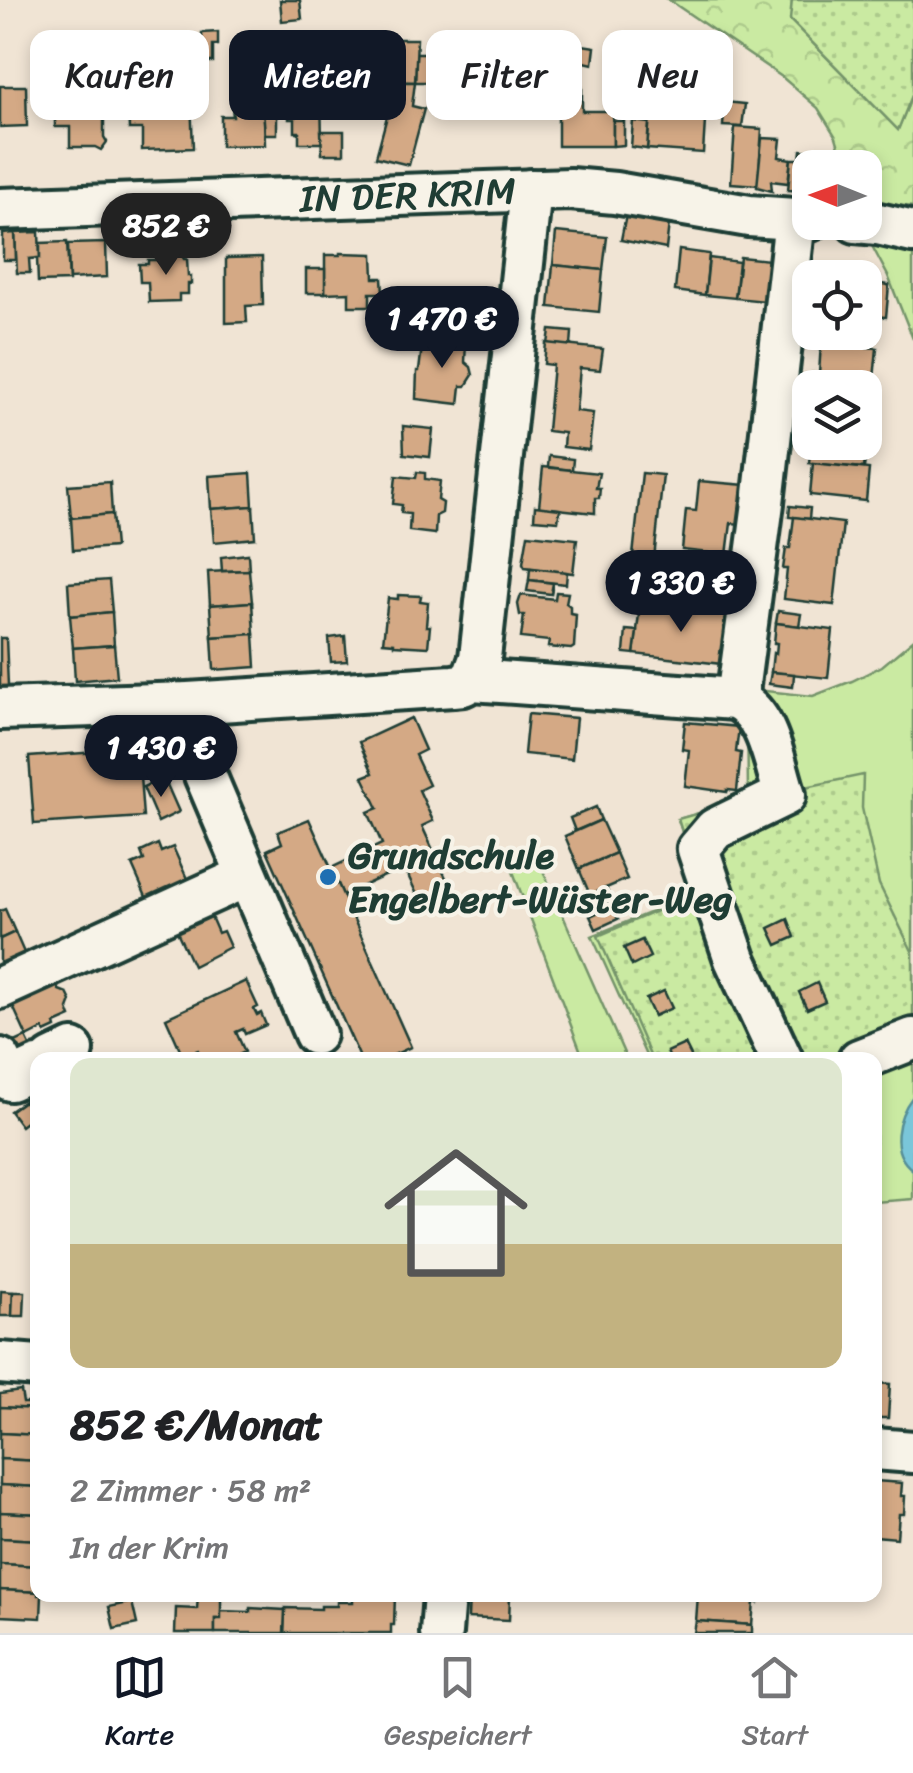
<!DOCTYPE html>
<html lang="de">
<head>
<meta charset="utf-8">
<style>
	:root { --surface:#fff; --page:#f2f2f2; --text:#202124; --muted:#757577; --line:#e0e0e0; --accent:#111827 }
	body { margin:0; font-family:Sriracha,sans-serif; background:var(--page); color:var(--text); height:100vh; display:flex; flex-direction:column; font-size:38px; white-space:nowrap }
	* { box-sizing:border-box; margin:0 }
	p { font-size:32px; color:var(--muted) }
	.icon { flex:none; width:55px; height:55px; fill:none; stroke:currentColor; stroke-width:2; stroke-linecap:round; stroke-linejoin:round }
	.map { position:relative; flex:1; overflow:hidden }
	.sheet { position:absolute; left:30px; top:1052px; width:852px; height:550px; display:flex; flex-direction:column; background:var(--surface); border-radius:20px; box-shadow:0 5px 15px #0003 }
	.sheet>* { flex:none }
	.guide { position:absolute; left:30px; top:30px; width:855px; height:90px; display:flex; gap:20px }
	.needle { width:65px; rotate:271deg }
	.fabs { position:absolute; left:792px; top:150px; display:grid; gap:20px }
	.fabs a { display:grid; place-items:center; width:90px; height:90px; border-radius:20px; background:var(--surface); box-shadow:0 5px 15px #0003; font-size:50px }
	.price { position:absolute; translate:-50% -85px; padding:0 22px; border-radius:35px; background:var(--accent); color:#fff; font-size:32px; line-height:65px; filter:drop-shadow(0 2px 5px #0008) }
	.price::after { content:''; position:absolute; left:50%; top:60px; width:30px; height:22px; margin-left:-15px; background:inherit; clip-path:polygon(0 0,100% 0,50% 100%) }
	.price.active { background:#222; color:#fff }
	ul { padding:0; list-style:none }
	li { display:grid; align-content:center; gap:20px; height:530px; padding:0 40px }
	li+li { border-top:2px solid var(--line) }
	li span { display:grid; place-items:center; height:310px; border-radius:20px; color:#555 }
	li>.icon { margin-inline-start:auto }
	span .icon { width:180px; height:180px; fill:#fffc; stroke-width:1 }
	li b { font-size:42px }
	.pill { padding:0 35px; border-radius:20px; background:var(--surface); box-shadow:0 5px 15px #0003; font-size:35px; line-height:90px }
	.pill.active { background:var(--accent); color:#fff }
	.tab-bar { display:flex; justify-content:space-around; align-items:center; height:140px; border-top:2px solid var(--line); background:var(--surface); font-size:28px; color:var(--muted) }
	.tab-bar a { display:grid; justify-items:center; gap:5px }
	.tab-bar .active { color:var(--accent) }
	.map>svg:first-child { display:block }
	.grass { fill:#caeaa2; stroke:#74946b; stroke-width:2.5 }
	.forest { fill:url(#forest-crowns); stroke:#74946b; stroke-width:2.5 }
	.park { fill:url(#park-dots); stroke:#74946b; stroke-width:2.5 }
	.water { fill:#7ac6d9; stroke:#568f97; stroke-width:2.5 }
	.building { fill:#d4a985; stroke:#1f3d34; stroke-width:2.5 }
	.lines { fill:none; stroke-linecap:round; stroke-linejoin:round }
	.minor-casing { stroke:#1f3d34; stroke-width:48 }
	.minor { stroke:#f7f3e8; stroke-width:40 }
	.poi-dot { fill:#1f6fb2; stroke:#f7f3e8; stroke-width:4 }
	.labels { text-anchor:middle; stroke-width:8; stroke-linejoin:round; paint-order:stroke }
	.street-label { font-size:38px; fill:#1f3d34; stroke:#f7f3e8 }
	.poi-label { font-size:38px; font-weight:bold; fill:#1f3d34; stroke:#f7f3e8; text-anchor:start }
</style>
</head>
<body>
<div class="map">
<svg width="913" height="1633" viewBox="0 0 913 1633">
	<defs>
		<pattern id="forest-crowns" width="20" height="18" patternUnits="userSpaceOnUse" patternTransform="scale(2.5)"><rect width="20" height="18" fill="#caeaa2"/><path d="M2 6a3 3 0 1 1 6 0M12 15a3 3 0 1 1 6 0" fill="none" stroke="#adca8c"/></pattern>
		<pattern id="park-dots" width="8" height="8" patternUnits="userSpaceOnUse" patternTransform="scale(2.5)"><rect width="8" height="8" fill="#caeaa2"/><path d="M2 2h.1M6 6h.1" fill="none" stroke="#adca8c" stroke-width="1.8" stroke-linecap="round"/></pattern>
	</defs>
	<rect width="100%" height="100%" fill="#f0e4d4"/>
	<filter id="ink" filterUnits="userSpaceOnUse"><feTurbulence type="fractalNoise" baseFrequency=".01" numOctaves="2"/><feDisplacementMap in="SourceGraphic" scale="20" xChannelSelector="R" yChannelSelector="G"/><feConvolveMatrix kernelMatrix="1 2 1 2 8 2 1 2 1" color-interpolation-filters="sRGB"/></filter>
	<g filter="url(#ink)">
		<!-- grass -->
		<g class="grass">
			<path d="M871,244L913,251V339L888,276Z"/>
			<path d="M913,640V1199L875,1202V1060H648L592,936L701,892L678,819L748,799L747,689L813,696L852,681L882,666Z"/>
			<path d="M533,848L627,1060H584L509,861Z"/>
		</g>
		<!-- forest -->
		<path class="forest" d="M669,0H792L791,21L898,129L913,93V207L865,201V168L845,167L836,137L818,108L782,77Z"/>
		<!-- park -->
		<g class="park">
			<path d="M792,0H913V93L898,130L790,20Z"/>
			<path d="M863,775L862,808L879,884L913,953V1056L875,1060H652L598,936L701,892L678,819L748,799Z"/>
		</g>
		<!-- water -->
		<path class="water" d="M913,1096V1170C888,1152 897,1117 913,1096Z"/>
		<!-- building -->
		<g class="building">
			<path d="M280,0H300L302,19L282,21Z"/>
			<path d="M470,29L480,45L463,59L466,63L431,82H415L416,53H424Z"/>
			<path d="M218,32V45H213V62H203L202,33Z"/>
			<path d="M394,39H417L415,82L368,81L369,50L394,51Z"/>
			<path d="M576,44L595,47L593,64L567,58L569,45Z"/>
			<path d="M393,82H415L412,106L424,109L409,165L376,157L393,94Z"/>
			<path d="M0,86H26L27,126L0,127Z"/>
			<path d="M558,87H582V111H613V146H558Z"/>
			<path d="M91,94H99L104,104V137L107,142L101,150L95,147H70V127H55V103H67L66,97H81V103L87,102Z"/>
			<path d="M321,94L322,143H299V132H295V119H289V107L295,106L294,95Z"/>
			<path d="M191,100L193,148L142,150V129H129L128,102Z"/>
			<path d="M725,102L745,104L742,127L723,126Z"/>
			<path d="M248,107V112L260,111V115H264L265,145L221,146V116H233L232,108Z"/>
			<path d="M263,109H277V134H265Z"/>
			<path d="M650,116L705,121L703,153L647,149Z"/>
			<path d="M613,121H624V145L613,146Z"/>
			<path d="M633,121L649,123L647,149L631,147Z"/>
			<path d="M735,127L762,129L758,185L731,183Z"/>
			<path d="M321,131H344V154H322Z"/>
			<path d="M762,138L781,139L779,157L791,159L788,183L771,181L772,191L757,187Z"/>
			<path d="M801,150L811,151L808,191L788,190L791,159H800Z"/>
			<path d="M811,151H821V161H831L830,168H810V191H808Z"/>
			<path d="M626,215L669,223L666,249L621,240Z"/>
			<path d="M192,219H204L205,243H193Z"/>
			<path d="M39,232L40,258L29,259L30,273H17L15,233Z"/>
			<path d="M556,232L607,237L603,270L553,265Z"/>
			<path d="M15,233L16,260H3V234Z"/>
			<path d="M67,242L69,281L38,282L37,258H40V243Z"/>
			<path d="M106,243L107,277L69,279L68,244Z"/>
			<path d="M679,250L709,254L705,295L675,291Z"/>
			<path d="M173,253H180L184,259H187L188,276H191V284H188V294H179V301L149,302L148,282H140L139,264H148V260H169Z"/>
			<path d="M340,253L373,254L374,278H382L383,293H370V306H349V292L325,293V255H340Z"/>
			<path d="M262,257L263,305L246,306L247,322L226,323V258Z"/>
			<path d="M740,257L770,260L765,301L735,298Z"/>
			<path d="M709,258L739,262L735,298L705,295Z"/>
			<path d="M553,265L603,270L599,312L549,307Z"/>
			<rect x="306" y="269" width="19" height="24"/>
			<path d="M865,282L873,283L870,316H875L872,347L816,342L817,332H865Z"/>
			<path d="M873,283L889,285L886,317L870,316Z"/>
			<path d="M550,330L572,332L571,346L548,344Z"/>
			<path d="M423,338L466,343L465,362L471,367L473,375L466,386H461L459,404L416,399L417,371H419Z"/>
			<path d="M546,343L603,349L600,370L580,368L576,411L593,413L589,450L563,447L564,433L547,431L553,365L544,364Z"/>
			<path d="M821,343L877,348L874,379L819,374Z"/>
			<path d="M812,373L835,375L834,388L811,385Z"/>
			<path d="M403,426L433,429L430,457L404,454Z"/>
			<path d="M865,437H868L864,468L809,463L811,442H865Z"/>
			<path d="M549,456L573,459L572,470L548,467Z"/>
			<path d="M813,463L869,469L866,501L810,495Z"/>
			<path d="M543,467L599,473L596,488H600L599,498H595V513L539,507Z"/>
			<path d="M417,472L425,473V479L440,481L438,500L443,503L442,513L436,516L435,534L409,531L410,514L401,513L402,505L393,504L396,476L416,478Z"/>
			<path d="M251,473L253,506L211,509L209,476Z"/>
			<path d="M642,473L663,475L653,568L632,565Z"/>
			<path d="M699,481L745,485L741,524L731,523L727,555L682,550L686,510L696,511Z"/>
			<path d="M110,482L112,514L71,518L68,485Z"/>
			<path d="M253,506L255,538L214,542L211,509Z"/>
			<path d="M535,506L560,509L558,521L534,519Z"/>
			<path d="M790,506L810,508L809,519L789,517Z"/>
			<path d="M112,514L115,547L73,550L71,518Z"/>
			<path d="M794,517L843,523L834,605L784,599L787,569H783L786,548H790Z"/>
			<path d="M528,534L577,539L573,573L525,567L523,563Z"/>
			<path d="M248,554L249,570L222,571L221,557Z"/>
			<path d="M530,568L567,572L566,584L529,580Z"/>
			<path d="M249,570L252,602L210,605L208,572Z"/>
			<path d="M109,580L112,612L70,616L68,583Z"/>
			<path d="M529,580L553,583L551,594L527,591Z"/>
			<path d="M556,592L568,593L566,603L570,606V613L576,614L574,647L571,649L548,647L549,641L521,638L524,615H520L518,604L521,595L555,599Z"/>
			<path d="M398,595L421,596L420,601L428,602L426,626H430L428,647L394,645V643L383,642L388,598L398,599Z"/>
			<path d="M252,602L254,634L212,637L210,605Z"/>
			<path d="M640,606L728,616L722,664L634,654Z"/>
			<path d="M778,611L801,614L799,626L776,623Z"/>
			<path d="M112,612L114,645L73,648L70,616Z"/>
			<path d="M776,623L833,630L828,678L771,672L773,653L776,654L777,643H774Z"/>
			<path d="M626,630L637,631L634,654L624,653Z"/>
			<path d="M254,634L256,667L214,670L212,637Z"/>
			<path d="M345,636L347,661L331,662L329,638Z"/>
			<path d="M0,638H6L8,686H0Z"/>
			<path d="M114,645L117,677L75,681L73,648Z"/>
			<path d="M771,672L794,674L793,687L769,684Z"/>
			<path d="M528,714L576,718L572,759L524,754Z"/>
			<path d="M411,718L425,750L415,755L429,785L419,790L433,821L422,826L452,891L422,905L404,867L343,895L331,868L382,844L368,812L378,808L363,777L373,773L359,742Z"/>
			<path d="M685,722L739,727L736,752L741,753L737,791L727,790V792L685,786L689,750L682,749Z"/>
			<path d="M138,749L143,817L34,824L29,757Z"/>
			<path d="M164,778L179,812L158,822L143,787Z"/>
			<path d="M596,807L601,820L575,831L570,818Z"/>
			<path d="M309,819L411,1047L383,1060H361L267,850L282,843L278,832Z"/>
			<path d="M601,820L616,853L579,869L565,836Z"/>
			<path d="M158,844L161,852L173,847L188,881L147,899L132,865L144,860L141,852Z"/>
			<path d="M616,853L627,879L590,895L579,869Z"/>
			<path d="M606,888L612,901L588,912L582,899Z"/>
			<path d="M612,906L618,919L596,929L590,916Z"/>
			<path d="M5,909L15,932L0,939V911Z"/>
			<path d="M208,910L218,933L223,931L230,947L193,966L174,925Z"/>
			<path d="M788,919L795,937L777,945L769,928Z"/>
			<path d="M15,932L25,955L0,966V939Z"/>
			<path d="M642,940L650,957L632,966L624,948Z"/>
			<path d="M246,981L258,1007L254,1009L257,1015L261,1013L266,1025L245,1034L243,1029L236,1032L245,1052L228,1060H203L198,1050L183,1056L166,1018Z"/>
			<path d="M56,982L59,990L67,993L71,1001L68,1009L71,1017L55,1024L56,1028L45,1033L43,1029L27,1037L11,1002Z"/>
			<path d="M817,983L825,1001L807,1009L799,992Z"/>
			<path d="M664,991L672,1008L654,1016L646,999Z"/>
			<path d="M26,1037L36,1058L14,1068L4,1047Z"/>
			<path d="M685,1044L693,1060H671L667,1052Z"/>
			<path d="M24,1101L34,1116L21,1126L10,1111Z"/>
			<path d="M1,1291L13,1292L12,1316H0Z"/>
			<path d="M13,1292H25L24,1316H12Z"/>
			<path d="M875,1383L890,1384L888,1418H875Z"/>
			<path d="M21,1391L23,1403H29L28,1409L0,1407V1394Z"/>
			<path d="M0,1407L38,1409V1435L0,1433Z"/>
			<path d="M0,1433L38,1435V1461L0,1459Z"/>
			<path d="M0,1459L38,1461V1487L0,1485Z"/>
			<path d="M875,1481L902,1483L901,1496H905L904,1514H899L897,1538L875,1536Z"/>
			<path d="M0,1485L38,1487V1514L0,1512Z"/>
			<path d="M0,1512L38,1514V1540L0,1538Z"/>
			<path d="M0,1538L38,1540V1566L0,1564Z"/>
			<path d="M0,1564L38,1566V1592L0,1590Z"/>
			<path d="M0,1590L38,1592V1595H42L41,1618L0,1616Z"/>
			<path d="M181,1595H225V1597H221V1619H215V1633H175L176,1608L197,1609L198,1596Z"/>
			<path d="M364,1595H395L394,1625H391V1633H284L285,1608L321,1609V1606H337V1602H353V1596Z"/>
			<path d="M469,1595L510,1596L509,1620L468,1618Z"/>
			<path d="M698,1595H759L758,1603L754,1602L752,1625L696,1621Z"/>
			<path d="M132,1602L137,1624L114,1629L109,1607Z"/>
			<path d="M250,1608L285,1610L284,1633H215V1619H221V1611L250,1612Z"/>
			<path d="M696,1621L752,1625V1633H694Z"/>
		</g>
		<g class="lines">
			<defs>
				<g id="minor">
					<path id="s1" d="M0,209L570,189L615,193L749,216L810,220"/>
					<path d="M856,222L878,224L913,232"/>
					<path d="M472,680L480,658L531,190"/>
					<path d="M735,699L739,684L763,503L795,219"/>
					<path d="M188,703L205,775L315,1034"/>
					<path d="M0,709L188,703L453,686L463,685L472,680L735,699C769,714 774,763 785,795L715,829L698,849L735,959L782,1060"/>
					<path d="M0,988L247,876"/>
					<path d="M0,1059L10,1080L38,1067"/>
					<path d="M52,1060L73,1050"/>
					<path d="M859,1060L913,1039"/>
					<path d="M0,1363L38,1366"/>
					<path d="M875,1449L913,1452"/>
					<path d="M441,1633L444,1595"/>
				</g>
			</defs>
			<!-- minor casing -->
			<use href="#minor" class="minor-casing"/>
			<!-- minor -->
			<use href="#minor" class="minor"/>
		</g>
	</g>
	<!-- markers -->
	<circle class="poi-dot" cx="328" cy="877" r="10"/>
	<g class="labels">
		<!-- street labels -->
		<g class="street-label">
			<text dy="13" stroke="none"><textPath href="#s1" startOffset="408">IN DER KRIM</textPath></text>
		</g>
		<!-- poi labels -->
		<g class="poi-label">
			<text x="348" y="868">Grundschule<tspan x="348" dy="44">Engelbert-Wüster-Weg</tspan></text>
		</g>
	</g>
</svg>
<div class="fabs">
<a><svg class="needle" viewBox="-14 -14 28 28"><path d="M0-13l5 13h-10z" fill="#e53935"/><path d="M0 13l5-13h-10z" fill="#757577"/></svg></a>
<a><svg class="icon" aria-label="locate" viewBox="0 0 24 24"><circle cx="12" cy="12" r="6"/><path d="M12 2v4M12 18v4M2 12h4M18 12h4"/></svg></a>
<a><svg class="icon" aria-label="layers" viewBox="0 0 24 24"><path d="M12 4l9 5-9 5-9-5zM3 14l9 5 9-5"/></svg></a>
</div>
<b class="price active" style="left:166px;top:278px">852 €</b>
<b class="price" style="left:442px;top:371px">1 470 €</b>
<b class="price" style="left:681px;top:635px">1 330 €</b>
<b class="price" style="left:161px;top:800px">1 430 €</b>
<div class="guide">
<a class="pill">Kaufen</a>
<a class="pill active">Mieten</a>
<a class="pill">Filter</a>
<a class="pill">Neu</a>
</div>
<section class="sheet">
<ul>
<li><span style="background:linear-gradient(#dfe7d0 60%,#c2b280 0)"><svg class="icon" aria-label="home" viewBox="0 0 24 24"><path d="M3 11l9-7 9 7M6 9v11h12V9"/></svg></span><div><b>852 €/Monat</b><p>2 Zimmer · 58 m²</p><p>In der Krim</p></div></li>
</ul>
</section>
</div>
<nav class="tab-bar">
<a class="active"><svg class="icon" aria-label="map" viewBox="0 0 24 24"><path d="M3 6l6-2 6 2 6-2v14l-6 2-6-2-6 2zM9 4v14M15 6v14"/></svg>Karte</a>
<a><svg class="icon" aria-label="saved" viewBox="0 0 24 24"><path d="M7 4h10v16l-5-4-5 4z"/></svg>Gespeichert</a>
<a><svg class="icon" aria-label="home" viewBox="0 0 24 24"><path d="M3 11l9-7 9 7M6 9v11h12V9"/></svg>Start</a>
</nav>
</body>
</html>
